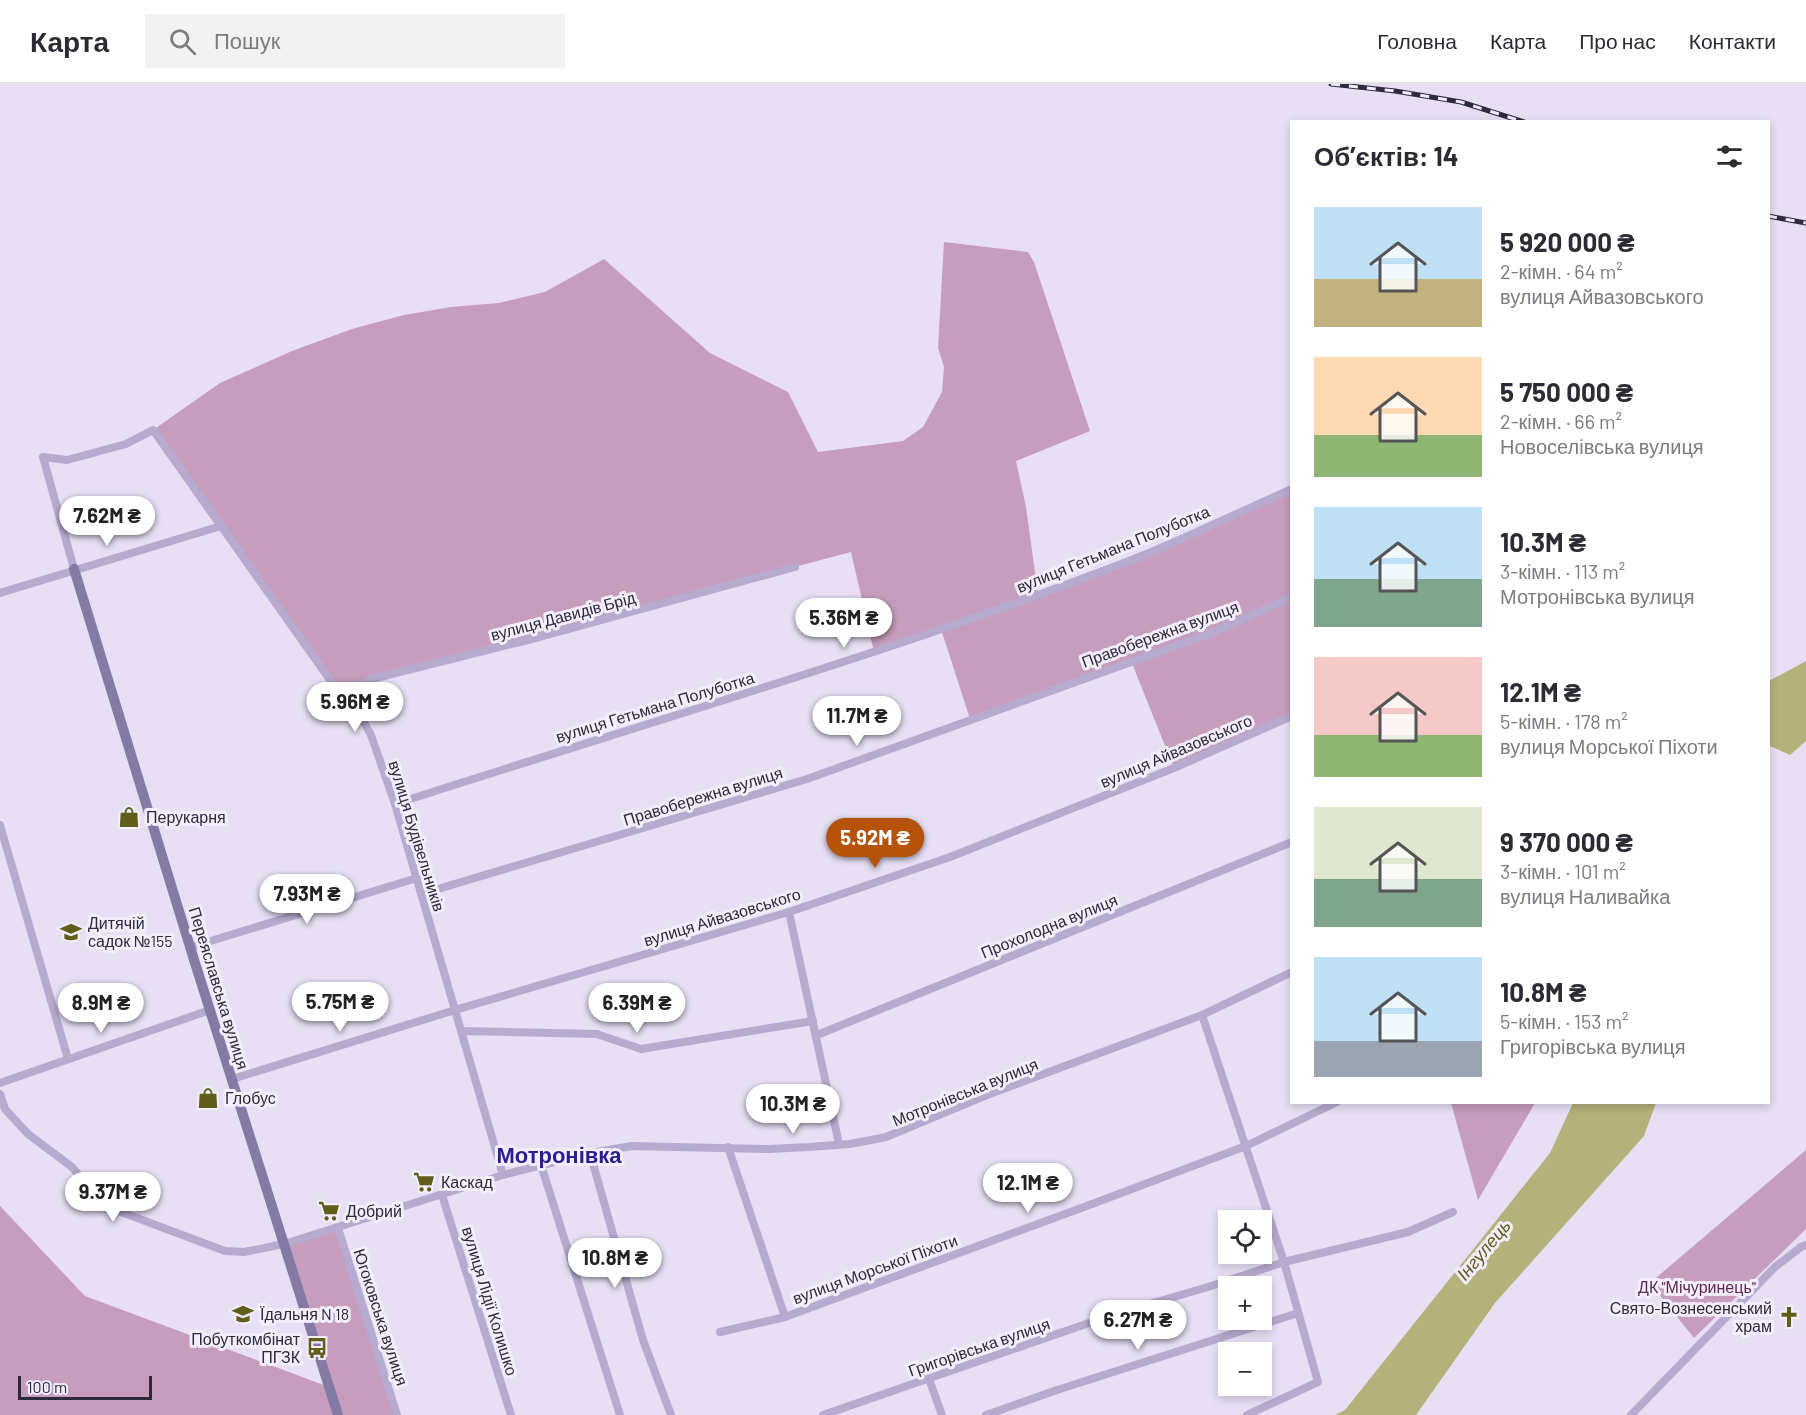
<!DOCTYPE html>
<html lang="uk">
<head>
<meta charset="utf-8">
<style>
	:root { --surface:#fff; --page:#f2f2f3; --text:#2b2b33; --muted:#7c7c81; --line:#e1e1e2; --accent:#b45309 }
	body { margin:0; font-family:Barlow,sans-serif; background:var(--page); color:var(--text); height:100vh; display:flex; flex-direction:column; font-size:22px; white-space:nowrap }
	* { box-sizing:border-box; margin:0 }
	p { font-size:20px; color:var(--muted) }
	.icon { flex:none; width:33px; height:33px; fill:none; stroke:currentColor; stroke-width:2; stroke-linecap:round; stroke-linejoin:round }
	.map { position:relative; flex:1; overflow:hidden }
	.side { position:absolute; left:1290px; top:36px; width:480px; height:984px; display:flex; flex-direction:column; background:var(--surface); border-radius:0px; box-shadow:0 3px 9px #0003 }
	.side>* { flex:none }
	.buttons { position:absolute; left:1218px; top:1126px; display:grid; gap:12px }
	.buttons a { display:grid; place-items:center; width:54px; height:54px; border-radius:0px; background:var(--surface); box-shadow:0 3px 9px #0003; font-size:30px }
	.scale { position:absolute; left:18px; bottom:15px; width:134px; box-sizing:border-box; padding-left:6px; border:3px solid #2d2a3b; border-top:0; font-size:16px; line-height:21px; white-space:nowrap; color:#2d2a3b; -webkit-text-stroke:4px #f3edfc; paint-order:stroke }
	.price { position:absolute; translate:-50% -51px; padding:0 14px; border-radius:21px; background:#fff; color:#222; font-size:20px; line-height:39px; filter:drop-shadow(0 2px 3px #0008) }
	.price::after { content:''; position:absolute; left:50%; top:36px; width:18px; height:14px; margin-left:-9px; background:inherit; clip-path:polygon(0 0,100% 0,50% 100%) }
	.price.on { background:var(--accent); color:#fff }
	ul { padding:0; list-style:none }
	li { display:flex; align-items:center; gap:18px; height:150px; padding:0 24px }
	li span { display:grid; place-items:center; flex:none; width:168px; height:120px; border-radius:0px; color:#555 }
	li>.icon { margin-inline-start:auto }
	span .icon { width:72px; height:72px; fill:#fffc; stroke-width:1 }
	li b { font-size:26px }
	h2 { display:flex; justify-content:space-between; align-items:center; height:72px; padding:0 24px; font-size:26px }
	header { display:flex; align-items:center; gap:36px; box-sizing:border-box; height:84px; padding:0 30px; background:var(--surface); border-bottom:2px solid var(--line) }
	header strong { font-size:28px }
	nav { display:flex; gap:33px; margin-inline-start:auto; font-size:21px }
	.search { width:420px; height:54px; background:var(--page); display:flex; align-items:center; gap:15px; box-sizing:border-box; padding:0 21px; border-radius:0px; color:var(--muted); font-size:22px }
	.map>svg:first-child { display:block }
	.green { fill:#c69dbd }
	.water { fill:#b5b17b }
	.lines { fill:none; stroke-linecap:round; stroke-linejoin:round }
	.street { stroke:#b7aacf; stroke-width:8 }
	.secondary { stroke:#857aa3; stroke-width:10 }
	.rail-casing { stroke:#2d2a3b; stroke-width:5 }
	.rail { stroke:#f3edfc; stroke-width:3; stroke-dasharray:9; stroke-linecap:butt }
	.labels { text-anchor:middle; stroke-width:6; stroke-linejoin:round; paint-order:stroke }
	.street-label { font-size:16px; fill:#2d2a3b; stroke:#f3edfc }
	.poi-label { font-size:16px; fill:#2d2a3b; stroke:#f3edfc; text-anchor:start }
	.park-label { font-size:16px; fill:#5c2b4f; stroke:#f3edfc }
	.water-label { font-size:18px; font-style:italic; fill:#615e1b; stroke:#f3edfc }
	.district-label { font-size:22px; font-weight:bold; fill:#2b1c92; stroke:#f3edfc }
</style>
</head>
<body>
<header>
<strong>Карта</strong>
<div class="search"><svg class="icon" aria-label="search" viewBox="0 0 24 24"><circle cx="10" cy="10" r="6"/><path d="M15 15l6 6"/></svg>Пошук</div>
<nav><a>Головна</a><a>Карта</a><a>Про нас</a><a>Контакти</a></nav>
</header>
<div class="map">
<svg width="1806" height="1331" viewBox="0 0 1806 1331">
	<rect width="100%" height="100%" fill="#e8dff5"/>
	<!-- green -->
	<g class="green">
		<path d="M944,158L1028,168L1034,178L1090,347L1016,377L1026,423L1038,510L1136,474L1291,405V632L1174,684L1131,577L970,635L941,545L874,568L851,468L372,595L340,610L153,346L220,299L292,267L352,245L404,231L451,223L499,219L545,208L604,175L710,269L788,308L818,368L903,357L923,343L942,308L944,283L938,264Z"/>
		<path d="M1451,1019H1535L1478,1116Z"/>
		<path d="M1806,1066V1145L1694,1254L1650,1199Z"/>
		<path d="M0,1122L85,1212L329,1303L284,1160L338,1144L397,1331H0Z"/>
	</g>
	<!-- water -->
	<g class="water">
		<path d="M1806,577V657L1790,671L1770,662L1769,663V597Z"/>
		<path d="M1573,1019H1656L1644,1052L1495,1219L1416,1331H1335L1345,1326L1550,1069Z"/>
	</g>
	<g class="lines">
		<!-- street -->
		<g class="street">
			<path d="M74,485L43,373L67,376L126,360L153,346L340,610L359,630L371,651L395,720L503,1091"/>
			<path d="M0,509L221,442"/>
			<path d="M340,610L372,595L528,556L795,483"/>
			<path d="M395,720C642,640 892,569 1134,475C1187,454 1239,428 1292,405"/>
			<path d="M0,741L68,975"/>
			<path d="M421,810L807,695L1209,550L1292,513"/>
			<path d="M789,828L839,1060"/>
			<path d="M191,863L417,794"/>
			<path d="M1202,931L1284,1178L1318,1298L1247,1331"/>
			<path d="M461,947L597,950L641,965L813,937"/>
			<path d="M817,951L1292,758"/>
			<path d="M232,995L455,926L789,828L950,773L1174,684L1292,632"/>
			<path d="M0,999L210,926"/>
			<path d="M0,1010L5,1025L28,1050L72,1083L105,1122L225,1167L244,1168L284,1160L503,1091L590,1069L632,1062L769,1065L809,1063L850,1060L886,1053L987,1011L1202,931L1292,888"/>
			<path d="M728,1063L785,1233"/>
			<path d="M590,1069L643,1256L671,1331"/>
			<path d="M541,1081L620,1331"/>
			<path d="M442,1111L511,1331"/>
			<path d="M338,1144L397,1331"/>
			<path d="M720,1248L785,1233L1084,1123L1246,1062L1337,1018"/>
			<path d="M929,1295L942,1331"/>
			<path d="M823,1331L1112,1231L1208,1203L1284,1178L1408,1148L1453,1128"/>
			<path d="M986,1331L1057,1306L1298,1229"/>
			<path d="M1631,1331L1775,1183L1801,1163L1806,1161"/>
		</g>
		<!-- secondary -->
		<path class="secondary" d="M74,485L195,879L338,1331"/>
		<defs>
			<g id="rail">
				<path d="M1331,0L1395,7L1461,18L1524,38"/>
				<path d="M1768,132L1806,139"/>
			</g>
		</defs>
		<!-- rail casing -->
		<use href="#rail" class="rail-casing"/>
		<!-- rail -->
		<use href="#rail" class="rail"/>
	</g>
	<!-- icons -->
	<defs>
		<symbol id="shop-bare" viewBox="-9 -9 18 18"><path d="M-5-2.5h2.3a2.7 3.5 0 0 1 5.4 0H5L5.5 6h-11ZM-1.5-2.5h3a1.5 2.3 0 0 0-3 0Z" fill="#615e1b" stroke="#f3edfc" stroke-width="2.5" paint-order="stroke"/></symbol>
		<symbol id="school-bare" viewBox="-9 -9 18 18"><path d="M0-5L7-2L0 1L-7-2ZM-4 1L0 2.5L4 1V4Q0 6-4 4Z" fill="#615e1b" stroke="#f3edfc" stroke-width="2.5" paint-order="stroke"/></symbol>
		<symbol id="supermarket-bare" viewBox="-9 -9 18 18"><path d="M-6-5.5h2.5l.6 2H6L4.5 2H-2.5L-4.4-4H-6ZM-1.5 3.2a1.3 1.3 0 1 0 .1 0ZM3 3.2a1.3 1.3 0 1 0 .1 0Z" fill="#615e1b" stroke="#f3edfc" stroke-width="2.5" paint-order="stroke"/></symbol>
		<symbol id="church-bare" viewBox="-9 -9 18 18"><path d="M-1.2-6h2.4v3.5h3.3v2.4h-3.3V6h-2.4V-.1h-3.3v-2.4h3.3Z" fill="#615e1b" stroke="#f3edfc" stroke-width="2.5" paint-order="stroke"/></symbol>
		<symbol id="bus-bare" viewBox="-9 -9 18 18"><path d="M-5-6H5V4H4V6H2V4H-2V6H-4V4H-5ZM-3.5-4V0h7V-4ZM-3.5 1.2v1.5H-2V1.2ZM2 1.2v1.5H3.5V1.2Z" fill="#615e1b" stroke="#f3edfc" stroke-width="2.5" paint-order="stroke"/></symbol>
	</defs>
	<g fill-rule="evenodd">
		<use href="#shop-bare" x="114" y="718" width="30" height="30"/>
		<use href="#school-bare" x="56" y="833" width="30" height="30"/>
		<use href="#shop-bare" x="193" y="999" width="30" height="30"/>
		<use href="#supermarket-bare" x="409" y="1083" width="30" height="30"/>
		<use href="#supermarket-bare" x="314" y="1112" width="30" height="30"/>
		<use href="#school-bare" x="228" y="1215" width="30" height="30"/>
		<use href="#church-bare" x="1774" y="1218" width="30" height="30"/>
		<use href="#bus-bare" x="302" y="1249" width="30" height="30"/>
	</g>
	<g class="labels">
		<!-- street labels -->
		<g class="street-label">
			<text transform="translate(1113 465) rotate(-22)" y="6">вулиця Гетьмана Полуботка</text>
			<text transform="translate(563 532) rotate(-15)" y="6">вулиця Давидів Брід</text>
			<text transform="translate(1160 550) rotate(-20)" y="6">Правобережна вулиця</text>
			<text transform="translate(655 623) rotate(-17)" y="6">вулиця Гетьмана Полуботка</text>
			<text transform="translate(1176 667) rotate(-23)" y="6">вулиця Айвазовського</text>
			<text transform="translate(703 712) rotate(-17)" y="6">Правобережна вулиця</text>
			<text transform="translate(417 752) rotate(73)" y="6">вулиця Будівельників</text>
			<text transform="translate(722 833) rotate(-17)" y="6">вулиця Айвазовського</text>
			<text transform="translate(1049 842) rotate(-22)" y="6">Прохолодна вулиця</text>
			<text transform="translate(219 904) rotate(73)" y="6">Переяславська вулиця</text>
			<text transform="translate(965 1008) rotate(-22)" y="6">Мотронівська вулиця</text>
			<text transform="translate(875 1185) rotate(-20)" y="6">вулиця Морської Піхоти</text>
			<text transform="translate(490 1217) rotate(73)" y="6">вулиця Лідії Колишко</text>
			<text transform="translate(381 1233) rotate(72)" y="6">Югоковська вулиця</text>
			<text transform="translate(979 1263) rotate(-19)" y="6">Григорівська вулиця</text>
		</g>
		<!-- poi labels -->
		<g class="poi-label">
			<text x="146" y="739">Перукарня</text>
			<text x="88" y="845">Дитячій<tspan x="88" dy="18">садок №155</tspan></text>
			<text x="225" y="1020">Глобус</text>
			<text x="441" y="1104">Каскад</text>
			<text x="346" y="1133">Добрий</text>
			<text x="1772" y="1230" text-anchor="end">Свято-Вознесенський<tspan x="1772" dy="18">храм</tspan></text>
			<text x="260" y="1236">Їдальня N 18</text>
			<text x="300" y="1261" text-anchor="end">Побуткомбінат<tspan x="300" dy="18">ПГЗК</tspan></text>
		</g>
		<!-- park labels -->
		<g class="park-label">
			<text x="1697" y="1209">ДК "Мічуринець"</text>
		</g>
		<!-- water labels -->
		<g class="water-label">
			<text transform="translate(1484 1166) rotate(-50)" y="6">Інгулець</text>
		</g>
		<!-- district labels -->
		<g class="district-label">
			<text x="559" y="1079">Мотронівка</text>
		</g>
	</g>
</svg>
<div class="buttons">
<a><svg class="icon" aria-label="locate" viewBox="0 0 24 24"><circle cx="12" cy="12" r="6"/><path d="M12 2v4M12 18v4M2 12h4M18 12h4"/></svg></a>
<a>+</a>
<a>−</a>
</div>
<div class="scale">100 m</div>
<b class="price" style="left:107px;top:463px">7.62M ₴</b>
<b class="price" style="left:844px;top:565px">5.36M ₴</b>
<b class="price" style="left:355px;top:649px">5.96M ₴</b>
<b class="price" style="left:857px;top:663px">11.7M ₴</b>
<b class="price on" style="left:875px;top:785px">5.92M ₴</b>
<b class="price" style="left:307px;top:841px">7.93M ₴</b>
<b class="price" style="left:340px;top:949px">5.75M ₴</b>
<b class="price" style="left:101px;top:950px">8.9M ₴</b>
<b class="price" style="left:637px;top:950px">6.39M ₴</b>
<b class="price" style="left:793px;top:1051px">10.3M ₴</b>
<b class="price" style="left:1028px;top:1130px">12.1M ₴</b>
<b class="price" style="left:113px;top:1139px">9.37M ₴</b>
<b class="price" style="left:615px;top:1205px">10.8M ₴</b>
<b class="price" style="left:1138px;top:1267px">6.27M ₴</b>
<section class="side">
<h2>Об’єктів: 14<svg class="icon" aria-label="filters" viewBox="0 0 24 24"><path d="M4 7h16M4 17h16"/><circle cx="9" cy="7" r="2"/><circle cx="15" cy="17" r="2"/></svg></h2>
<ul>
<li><span style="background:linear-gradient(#bfe0f5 60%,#c2b280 0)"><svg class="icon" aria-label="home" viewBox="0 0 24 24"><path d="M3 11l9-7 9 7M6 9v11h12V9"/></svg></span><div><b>5 920 000 ₴</b><p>2-кімн. · 64 m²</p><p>вулиця Айвазовського</p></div></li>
<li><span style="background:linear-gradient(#ffd9b3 65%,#8fb573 0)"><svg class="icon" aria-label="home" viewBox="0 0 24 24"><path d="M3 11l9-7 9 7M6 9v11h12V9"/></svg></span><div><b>5 750 000 ₴</b><p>2-кімн. · 66 m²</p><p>Новоселівська вулиця</p></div></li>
<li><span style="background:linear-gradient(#bfe0f5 60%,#7fa58c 0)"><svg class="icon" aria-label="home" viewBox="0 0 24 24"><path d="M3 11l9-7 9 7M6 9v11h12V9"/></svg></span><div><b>10.3M ₴</b><p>3-кімн. · 113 m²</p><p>Мотронівська вулиця</p></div></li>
<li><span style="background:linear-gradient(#f6c9c9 65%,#8fb573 0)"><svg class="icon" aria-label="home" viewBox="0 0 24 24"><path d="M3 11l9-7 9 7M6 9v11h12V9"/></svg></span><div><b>12.1M ₴</b><p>5-кімн. · 178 m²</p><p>вулиця Морської Піхоти</p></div></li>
<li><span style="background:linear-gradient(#dfe7d0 60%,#7fa58c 0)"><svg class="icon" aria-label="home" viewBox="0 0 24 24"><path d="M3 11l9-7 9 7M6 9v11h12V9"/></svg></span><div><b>9 370 000 ₴</b><p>3-кімн. · 101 m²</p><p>вулиця Наливайка</p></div></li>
<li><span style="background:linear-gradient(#bfe0f5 70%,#9aa5b1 0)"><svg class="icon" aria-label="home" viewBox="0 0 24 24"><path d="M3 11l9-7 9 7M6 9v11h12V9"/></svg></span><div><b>10.8M ₴</b><p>5-кімн. · 153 m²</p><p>Григорівська вулиця</p></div></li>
</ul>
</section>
</div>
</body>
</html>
